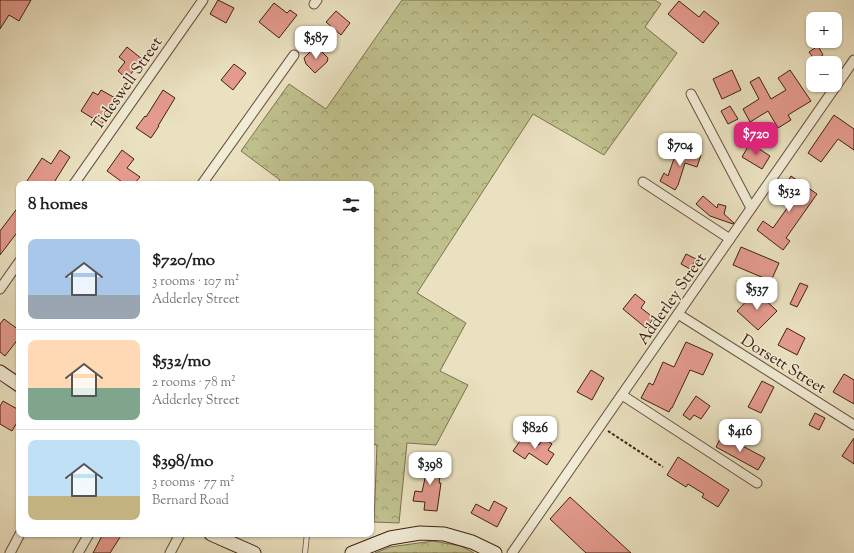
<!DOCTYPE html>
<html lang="en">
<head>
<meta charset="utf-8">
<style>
	:root { --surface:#fff; --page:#f6f6f6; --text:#222; --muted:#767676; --line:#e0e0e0; --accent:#db2777 }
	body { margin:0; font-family:"Sorts Mill Goudy",serif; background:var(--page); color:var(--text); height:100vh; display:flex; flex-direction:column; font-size:15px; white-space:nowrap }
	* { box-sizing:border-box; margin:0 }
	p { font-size:13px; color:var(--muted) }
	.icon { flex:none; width:22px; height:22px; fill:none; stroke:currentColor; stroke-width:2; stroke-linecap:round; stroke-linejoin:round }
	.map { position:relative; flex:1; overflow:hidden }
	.sheet { position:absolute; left:16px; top:181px; width:358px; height:356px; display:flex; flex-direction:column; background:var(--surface); border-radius:8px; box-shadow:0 1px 3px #0004 }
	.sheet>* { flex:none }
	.controls { position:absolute; left:806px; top:12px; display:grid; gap:8px }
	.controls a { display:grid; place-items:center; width:36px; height:36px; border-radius:8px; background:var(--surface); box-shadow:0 1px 3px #0004; font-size:20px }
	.price { position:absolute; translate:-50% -34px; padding:0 9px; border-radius:8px; background:#fff; color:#222; font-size:13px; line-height:26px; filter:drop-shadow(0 1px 2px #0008) }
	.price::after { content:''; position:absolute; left:50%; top:24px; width:12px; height:9px; margin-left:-6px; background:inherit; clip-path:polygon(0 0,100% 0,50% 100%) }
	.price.current { background:var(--accent); color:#fff }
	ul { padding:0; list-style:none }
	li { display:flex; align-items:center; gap:12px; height:100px; padding:0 12px }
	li+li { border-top:1px solid var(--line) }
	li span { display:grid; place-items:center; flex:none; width:112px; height:80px; border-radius:8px; color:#555 }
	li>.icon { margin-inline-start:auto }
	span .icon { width:48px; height:48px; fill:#fffc; stroke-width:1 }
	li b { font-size:17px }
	h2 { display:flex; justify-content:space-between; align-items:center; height:48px; padding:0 12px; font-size:17px }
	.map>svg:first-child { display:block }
	.forest { fill:url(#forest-crowns); stroke:#807150 }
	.building { fill:#e49b8e; stroke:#402112 }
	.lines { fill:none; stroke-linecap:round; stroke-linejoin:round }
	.service-casing { stroke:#6a513e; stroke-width:6 }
	.minor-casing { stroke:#6a513e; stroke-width:11 }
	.secondary-casing { stroke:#402112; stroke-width:15 }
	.path { stroke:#402112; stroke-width:2; stroke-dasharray:3 2; stroke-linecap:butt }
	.service { stroke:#f1ecd6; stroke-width:4.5 }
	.minor { stroke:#f1ecd6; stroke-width:9 }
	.secondary { stroke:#f1ecd6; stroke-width:13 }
	.labels { text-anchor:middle; stroke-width:3.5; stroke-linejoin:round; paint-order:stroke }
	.street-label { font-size:16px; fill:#402112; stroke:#f1ecd6 }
</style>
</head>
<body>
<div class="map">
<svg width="854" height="553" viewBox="0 0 854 553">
	<defs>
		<pattern id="forest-crowns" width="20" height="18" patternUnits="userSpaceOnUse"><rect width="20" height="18" fill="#bfc18d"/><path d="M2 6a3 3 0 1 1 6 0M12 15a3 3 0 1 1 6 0" fill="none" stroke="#9d9c72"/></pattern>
	</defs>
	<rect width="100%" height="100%" fill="#eae1c0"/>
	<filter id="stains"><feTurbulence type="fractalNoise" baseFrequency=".005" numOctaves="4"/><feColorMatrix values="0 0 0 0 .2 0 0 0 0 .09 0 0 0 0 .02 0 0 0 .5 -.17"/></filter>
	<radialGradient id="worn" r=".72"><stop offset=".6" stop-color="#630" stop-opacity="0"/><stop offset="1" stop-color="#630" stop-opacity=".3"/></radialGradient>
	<!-- forest -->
	<g class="forest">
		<path d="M402,0H655L661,4L645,27L677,53L604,155L533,114L417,293L466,323L440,371L468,385L436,445L407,443L399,523L374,522L377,445L371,444V184H277L280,180L241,151L289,84L326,109Z"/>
		<path d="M433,541L461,546L474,553H375L390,547Z"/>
	</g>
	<!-- building -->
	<g class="building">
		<path d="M0,0H31L19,21L9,15L0,29Z"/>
		<path d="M218,0L234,8L226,23L210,14Z"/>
		<path d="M679,1L699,17L704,11L719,23L703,43L668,14Z"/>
		<path d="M274,3L287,13L290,10L297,15L279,38L259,22Z"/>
		<path d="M336,11L350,23L341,35L326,22Z"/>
		<path d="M316,46L328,58L327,62L315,73L306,64L304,58Z"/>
		<path d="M818,46L823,55L815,60L809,52Z"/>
		<path d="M127,47L142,59L127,79L118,71L125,62L119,57Z"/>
		<path d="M234,64L246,73L233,90L221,80Z"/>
		<path d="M732,70L741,90L722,99L713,79Z"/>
		<path d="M790,70L811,101L788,115L791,120L778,128L768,111L750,122L743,109L759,99L750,82L759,77L771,99L786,90L778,78Z"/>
		<path d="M101,90L117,99L102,124L81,111L93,92L98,95Z"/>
		<path d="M163,90L175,98L158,126H159L151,138L136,128L145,116L146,117Z"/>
		<path d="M730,106L738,119L728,124L721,111Z"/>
		<path d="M834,115L854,129V150L838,139L821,162L808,153Z"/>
		<path d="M750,143L770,156L762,169L742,157Z"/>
		<path d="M678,147L701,155L697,167L685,163L678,185L675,190L660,181L664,173L668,176Z"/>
		<path d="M60,150L70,157L53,184H25L42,158L51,164Z"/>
		<path d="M122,150L134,159L127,168L140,177L134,184H125L107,171Z"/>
		<path d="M791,176L817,194L786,238L790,241L783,250L757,230L763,221L773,228L795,197L782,189Z"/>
		<path d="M703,196L717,208L718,204L726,206L724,214L734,223L733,224L710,216L696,204Z"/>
		<path d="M19,206V230L0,255V231Z"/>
		<path d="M741,247L779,263L771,281L733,265Z"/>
		<path d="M686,254L696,259L690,269L681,264Z"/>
		<path d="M800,283L808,286L797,307L790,304Z"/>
		<path d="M756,291L777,311L758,330L737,311Z"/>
		<path d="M635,294L645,302L641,308L654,318L646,328L623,309Z"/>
		<path d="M4,319L19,330V338L5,356L0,352V324Z"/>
		<path d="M787,328L805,338L797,355L778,345Z"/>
		<path d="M686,342L713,354L703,375L690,370L672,408H671L669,412L641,398L649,383L653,385L663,362L674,367Z"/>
		<path d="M591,370L604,378L592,400L577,392Z"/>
		<path d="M844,374L854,380V404L833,392Z"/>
		<path d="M762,381L774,387L761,413L748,407Z"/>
		<path d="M696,396L710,406L701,419L694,415L690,420L683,415Z"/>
		<path d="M3,401L19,410V419L12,431L0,424V406Z"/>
		<path d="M815,413L825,418L819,430L809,425Z"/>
		<path d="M524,435L539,445L543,438L552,444L548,450L554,454L547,465L529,453L525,459L513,451Z"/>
		<path d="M722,435L765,458L758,470L716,447Z"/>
		<path d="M854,438V464L842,456Z"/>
		<path d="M678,457L729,490L718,507L702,497L704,494L688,484L686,487L667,475Z"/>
		<path d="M425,458L442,462L439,483H441L437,511L424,510L425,502L413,501L415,491L422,492L427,469L422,468Z"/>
		<path d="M570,497L631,553H586L550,519Z"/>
		<path d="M494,501L507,508L497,527L471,513L476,504L489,511Z"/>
		<path d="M103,534H122L110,553H93Z"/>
	</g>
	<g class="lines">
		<defs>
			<path id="service" d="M305,553L307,534"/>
			<g id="minor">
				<path d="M314,4L317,0"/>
				<path d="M691,94L751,208"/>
				<path d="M643,182L730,239"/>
				<path d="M74,184L203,0"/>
				<path d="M202,184L294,55"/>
				<path d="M0,289L19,262"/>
				<path d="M678,314L854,425"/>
				<path d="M622,395L757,483"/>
				<path d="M10,553L20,534"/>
				<path d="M78,553L89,534"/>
				<path d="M170,553L180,534"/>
				<path d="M512,553L854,60"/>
			</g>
			<g id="secondary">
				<path d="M0,372L19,385"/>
				<path d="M211,534L254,553"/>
				<path d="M352,553L390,538L420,533L444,534L472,542L495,553"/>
			</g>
		</defs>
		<!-- service casing -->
		<use href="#service" class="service-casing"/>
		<!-- minor casing -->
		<use href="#minor" class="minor-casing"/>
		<!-- secondary casing -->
		<use href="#secondary" class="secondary-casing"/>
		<!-- path -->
		<path class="path" d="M608,431L663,467"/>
		<!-- service -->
		<use href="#service" class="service"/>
		<!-- minor -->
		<use href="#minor" class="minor"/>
		<!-- secondary -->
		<use href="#secondary" class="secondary"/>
	</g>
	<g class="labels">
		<!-- street labels -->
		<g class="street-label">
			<text transform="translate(126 83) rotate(-55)" y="6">Tideswell Street</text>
			<text transform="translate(671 298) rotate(-55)" y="6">Adderley Street</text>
			<text transform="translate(784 363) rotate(32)" y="6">Dorsett Street</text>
		</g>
	</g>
	<rect width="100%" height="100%" filter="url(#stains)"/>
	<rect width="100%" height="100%" fill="url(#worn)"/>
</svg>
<div class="controls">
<a>+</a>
<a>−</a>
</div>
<b class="price" style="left:316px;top:60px">$587</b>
<b class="price current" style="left:756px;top:156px">$720</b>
<b class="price" style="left:680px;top:167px">$704</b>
<b class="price" style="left:789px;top:213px">$532</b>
<b class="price" style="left:757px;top:311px">$537</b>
<b class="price" style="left:535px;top:450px">$826</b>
<b class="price" style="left:740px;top:453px">$416</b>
<b class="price" style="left:430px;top:486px">$398</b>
<section class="sheet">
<h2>8 homes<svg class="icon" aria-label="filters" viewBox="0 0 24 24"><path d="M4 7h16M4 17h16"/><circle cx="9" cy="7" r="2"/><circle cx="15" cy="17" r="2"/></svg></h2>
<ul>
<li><span style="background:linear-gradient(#a9c7e8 70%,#9aa5b1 0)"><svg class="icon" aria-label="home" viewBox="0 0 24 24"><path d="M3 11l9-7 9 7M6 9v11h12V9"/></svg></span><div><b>$720/mo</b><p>3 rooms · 107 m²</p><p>Adderley Street</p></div></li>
<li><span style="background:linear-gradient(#ffd9b3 60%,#7fa58c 0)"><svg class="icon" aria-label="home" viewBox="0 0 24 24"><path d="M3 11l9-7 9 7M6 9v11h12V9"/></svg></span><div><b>$532/mo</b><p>2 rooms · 78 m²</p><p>Adderley Street</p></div></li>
<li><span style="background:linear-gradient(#bfe0f5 70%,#c2b280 0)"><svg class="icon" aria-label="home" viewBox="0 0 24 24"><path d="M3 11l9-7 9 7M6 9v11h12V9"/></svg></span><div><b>$398/mo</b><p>3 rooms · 77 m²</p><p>Bernard Road</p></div></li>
</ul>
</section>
</div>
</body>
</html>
